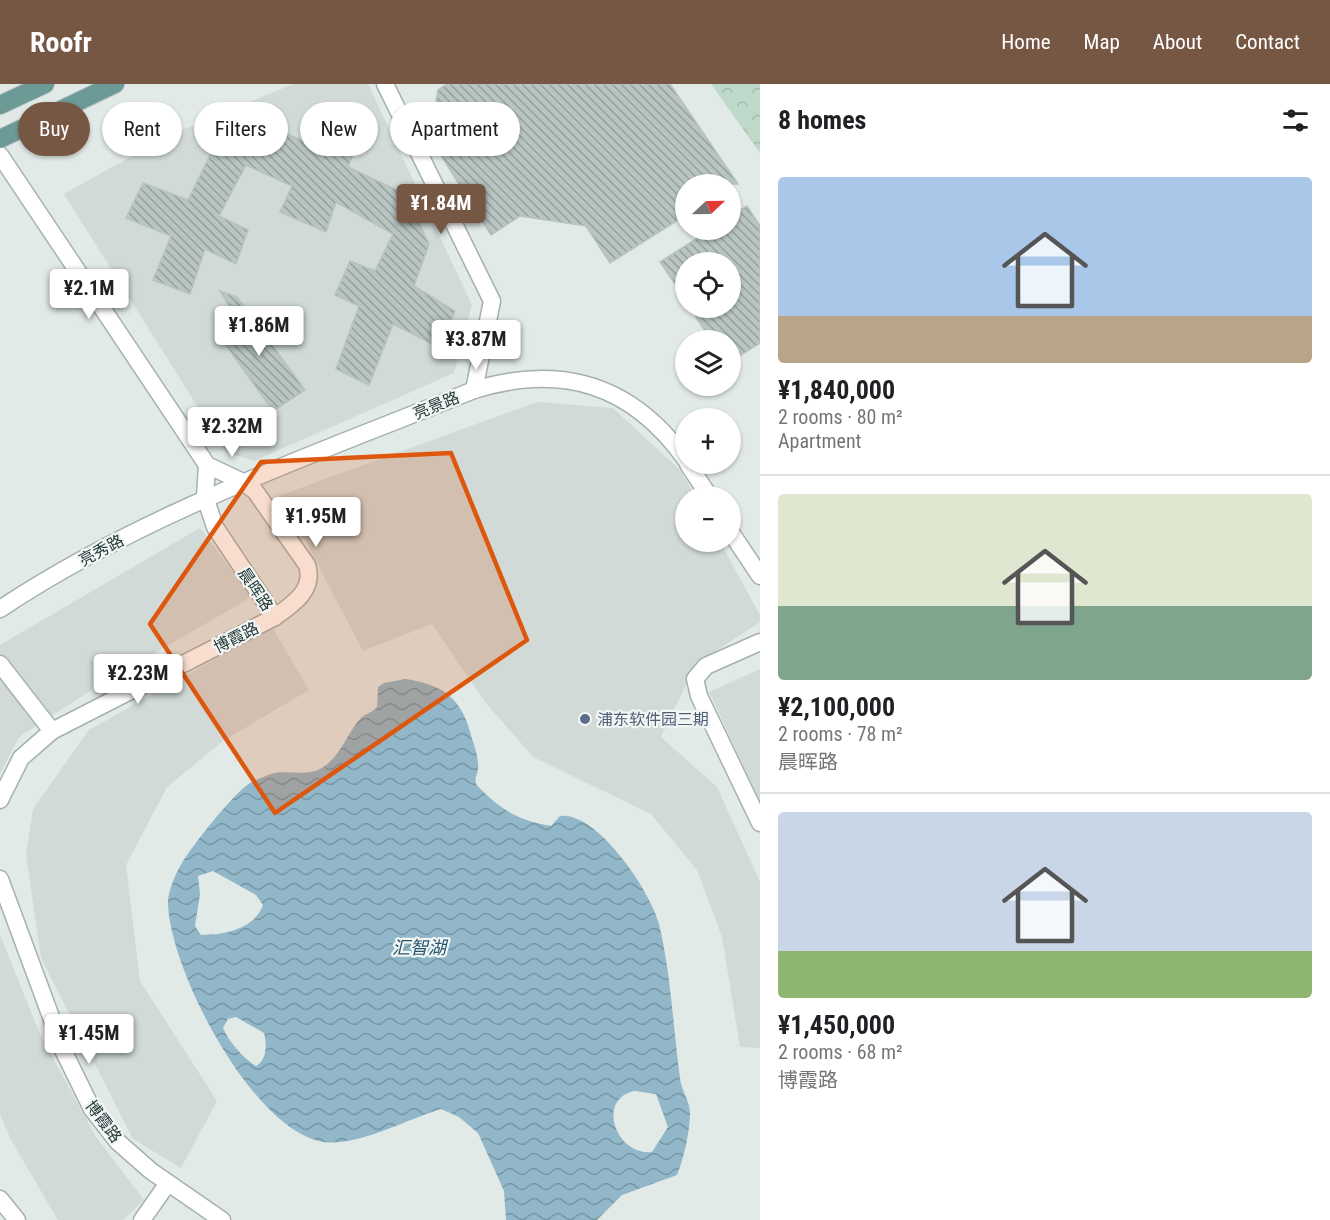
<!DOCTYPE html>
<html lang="en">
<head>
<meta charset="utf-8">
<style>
	:root { --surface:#fff; --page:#f2f2f2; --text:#202124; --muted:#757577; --line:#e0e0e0; --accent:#765744 }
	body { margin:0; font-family:"Roboto Condensed","Noto Sans SC",sans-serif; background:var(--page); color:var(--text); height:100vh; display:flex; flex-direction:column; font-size:22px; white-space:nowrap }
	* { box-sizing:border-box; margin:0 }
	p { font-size:20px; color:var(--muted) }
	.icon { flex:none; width:33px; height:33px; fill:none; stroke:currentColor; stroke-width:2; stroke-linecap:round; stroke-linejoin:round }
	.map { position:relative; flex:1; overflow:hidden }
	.details { display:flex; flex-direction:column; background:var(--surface); width:570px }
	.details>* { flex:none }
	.hud { position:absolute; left:18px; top:18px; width:570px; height:54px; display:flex; gap:12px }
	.needle { width:39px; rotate:68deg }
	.buttons { position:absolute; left:675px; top:90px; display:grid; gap:12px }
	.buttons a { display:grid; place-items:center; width:66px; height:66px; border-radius:50%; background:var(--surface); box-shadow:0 2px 4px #0004; font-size:30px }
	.price { position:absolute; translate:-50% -51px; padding:0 14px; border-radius:6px; background:#fff; color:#222; font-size:20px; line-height:39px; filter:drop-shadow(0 2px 3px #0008) }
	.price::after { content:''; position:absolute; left:50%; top:36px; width:18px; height:14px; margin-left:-9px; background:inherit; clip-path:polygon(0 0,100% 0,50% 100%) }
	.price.current { background:var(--accent); color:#fff }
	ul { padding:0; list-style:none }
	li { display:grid; align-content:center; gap:12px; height:318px; padding:0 18px }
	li+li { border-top:2px solid var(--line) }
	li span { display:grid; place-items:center; height:186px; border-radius:6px; color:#555 }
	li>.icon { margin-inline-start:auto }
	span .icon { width:108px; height:108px; fill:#fffc; stroke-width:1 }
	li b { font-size:26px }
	h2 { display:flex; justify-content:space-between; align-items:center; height:72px; padding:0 18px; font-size:26px }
	.tag { padding:0 21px; border-radius:27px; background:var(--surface); box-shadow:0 2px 4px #0004; font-size:21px; line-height:54px }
	.tag.current { background:var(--accent); color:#fff }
	header { display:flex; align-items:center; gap:36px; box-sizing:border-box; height:84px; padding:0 30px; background:var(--accent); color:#fff }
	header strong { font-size:28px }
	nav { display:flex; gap:33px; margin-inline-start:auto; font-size:21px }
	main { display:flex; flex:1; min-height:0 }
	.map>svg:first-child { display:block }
	.built { fill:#d1dad7 }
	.park { fill:url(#park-crowns) }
	.water { fill:url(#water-waves); fill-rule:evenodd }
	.building { fill:url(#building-back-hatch); stroke:#b6c3c0; stroke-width:1.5 }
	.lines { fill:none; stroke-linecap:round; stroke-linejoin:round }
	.street-casing { stroke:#a5b1af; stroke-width:19 }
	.primary-casing { stroke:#bdc4c3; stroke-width:20 }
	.street { stroke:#fff; stroke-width:16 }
	.primary { stroke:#6c9a96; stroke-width:18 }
	.marked { fill:#de570e; fill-opacity:0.2; stroke:#de570e; stroke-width:4.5; stroke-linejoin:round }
	.service-dot { fill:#5c6f8a; stroke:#f2f7f6; stroke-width:2 }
	.labels { text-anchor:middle; stroke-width:4.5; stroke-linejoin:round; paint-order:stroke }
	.street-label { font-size:16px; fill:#243937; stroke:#f2f7f6 }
	.service-label { font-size:16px; fill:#4e5e75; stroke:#f2f7f6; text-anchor:start }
	.water-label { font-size:18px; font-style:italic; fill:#26566e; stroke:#f2f7f6 }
</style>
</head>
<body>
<header>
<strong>Roofr</strong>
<nav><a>Home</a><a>Map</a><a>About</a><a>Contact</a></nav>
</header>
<main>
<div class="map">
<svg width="760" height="1136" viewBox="0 0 760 1136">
	<defs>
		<pattern id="park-crowns" width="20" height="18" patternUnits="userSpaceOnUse" patternTransform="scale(1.5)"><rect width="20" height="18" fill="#bed9ca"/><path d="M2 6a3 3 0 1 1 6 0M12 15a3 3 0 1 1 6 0" fill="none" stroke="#a3bbae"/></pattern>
		<pattern id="water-waves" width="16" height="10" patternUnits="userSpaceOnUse" patternTransform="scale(1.5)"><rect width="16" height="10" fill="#91b7c9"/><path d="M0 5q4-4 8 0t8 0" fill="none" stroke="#7696a4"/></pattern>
		<pattern id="building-back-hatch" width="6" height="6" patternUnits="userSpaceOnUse" patternTransform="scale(1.5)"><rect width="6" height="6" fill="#b8c5c2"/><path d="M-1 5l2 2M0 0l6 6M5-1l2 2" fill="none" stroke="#95a19e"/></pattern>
	</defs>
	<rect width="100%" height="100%" fill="#e2eae8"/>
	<!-- built -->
	<g class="built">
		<path d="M293,0H368L472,221L454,289L254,377L226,368L64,110L168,52Z"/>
		<path d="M537,318L613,324L680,386L695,412H686V458H720L760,531V538L696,580L661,653L717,703L760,798V964L740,963L722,853L697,786L651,730L533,673L485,618L432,540L363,567L281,411Z"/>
		<path d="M200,444L252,513L101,600L19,653L0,690V561Z"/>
		<path d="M272,543L309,606L223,657L167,703L126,781L140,897L217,1017L181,1084L133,1055L41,874L26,771L33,725L89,646Z"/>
		<path d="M760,585V717L709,608Z"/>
		<path d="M0,851L40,950L96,1053L144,1116L123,1136H58L11,1056L0,1030Z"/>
	</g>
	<!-- park -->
	<path class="park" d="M711,0H760V69Z"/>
	<!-- water -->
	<path class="water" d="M406,595C445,601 463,616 472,655C475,663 478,673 478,682C479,689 474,693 476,700C498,724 518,737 551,742L560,732C597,727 651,808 659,840C671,890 673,943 680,994C681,1006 690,1017 690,1029C690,1047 684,1074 677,1091L622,1111L597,1136H506L504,1107L478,1049L459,1033L441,1025C408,1035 356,1063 323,1058C252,1046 171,888 168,821C167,810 176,788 182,779C191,763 232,712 246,702C252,697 263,693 271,690C286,685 304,693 320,685C340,674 345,653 359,636C364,630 372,629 377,623L378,603L384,599ZM213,787L256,811L263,821C254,846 223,851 201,851L195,842L200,810L198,792ZM236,933L264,949C267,959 267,977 256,982C243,974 229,958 223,944L228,935ZM635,1007L656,1010L668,1043L652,1068C615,1072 596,1014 635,1007Z"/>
	<!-- building -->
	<g class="building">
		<path d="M447,0H670L738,100H686V131L610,179L586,142L520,132L491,151L430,54L438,6Z"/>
		<path d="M331,27L364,43L348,83L405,110L429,160L414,202L455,227L438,263L393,240L369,301L336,285L359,222L335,211L350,177L375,187L393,150L336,118L326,148L280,128L292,102L246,81L219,132L248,146L236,180L205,165L190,210L153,196L171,152L126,134L143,99L188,116L217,57L266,41L313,61Z"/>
		<path d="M747,122L760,142V259L730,278V256H711L690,224H730V178H686V216L660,178L710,146H730V132Z"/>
		<path d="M220,207L237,213L305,306L273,327L220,253L234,230Z"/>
	</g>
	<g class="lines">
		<defs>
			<g id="street">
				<path d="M385,0L492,217L474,306"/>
				<path d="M0,71L207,381L243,398L255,407L307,481C315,506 293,520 275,533L52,647L21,674L0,716"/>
				<path d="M688,380L709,412"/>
				<path d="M207,381L205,413L215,443L275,533"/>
				<path d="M730,447L760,492"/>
				<path d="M0,525C146,428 313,371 474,306C562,279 632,300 686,376"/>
				<path d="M760,558L706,582L695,595L699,612L760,739"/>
				<path d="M0,580L52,647"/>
				<path d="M0,795L64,968L92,1025L118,1058L151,1087L222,1136"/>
				<path d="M0,1115L17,1136"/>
				<path d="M142,1136L168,1099"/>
			</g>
			<g id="primary">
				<path d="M0,21L45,0"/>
				<path d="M0,55L115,0"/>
			</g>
		</defs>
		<!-- street casing -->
		<use href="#street" class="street-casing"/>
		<!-- primary casing -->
		<use href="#primary" class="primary-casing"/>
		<!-- street -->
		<use href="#street" class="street"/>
		<!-- primary -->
		<use href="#primary" class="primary"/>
	</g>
	<!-- marked area -->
	<path class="marked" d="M451,369L527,556L275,729L150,540L261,378Z"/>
	<!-- markers -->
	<circle class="service-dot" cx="585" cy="635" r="6"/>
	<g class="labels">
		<!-- street labels -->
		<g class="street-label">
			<text transform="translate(436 321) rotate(-22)" y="6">亮景路</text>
			<text transform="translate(101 466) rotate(-28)" y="6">亮秀路</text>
			<text transform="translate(256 505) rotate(56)" y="6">晨晖路</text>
			<text transform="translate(236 553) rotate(-27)" y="6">博霞路</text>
			<text transform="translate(104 1037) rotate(53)" y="6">博霞路</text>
		</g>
		<!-- service labels -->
		<g class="service-label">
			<text x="597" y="641">浦东软件园三期</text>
		</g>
		<!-- water labels -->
		<g class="water-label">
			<text x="419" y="870">汇智湖</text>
		</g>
	</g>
</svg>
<div class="buttons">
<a><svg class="needle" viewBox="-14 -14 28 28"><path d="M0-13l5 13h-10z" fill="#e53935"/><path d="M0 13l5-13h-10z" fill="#757577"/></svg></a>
<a><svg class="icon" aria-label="locate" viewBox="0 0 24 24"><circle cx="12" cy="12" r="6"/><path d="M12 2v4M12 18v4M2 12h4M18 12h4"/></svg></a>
<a><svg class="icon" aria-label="layers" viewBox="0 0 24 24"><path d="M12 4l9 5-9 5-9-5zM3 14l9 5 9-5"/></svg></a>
<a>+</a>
<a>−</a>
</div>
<b class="price current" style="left:441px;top:151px">¥1.84M</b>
<b class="price" style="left:89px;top:236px">¥2.1M</b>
<b class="price" style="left:259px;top:273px">¥1.86M</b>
<b class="price" style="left:476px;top:287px">¥3.87M</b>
<b class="price" style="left:232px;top:374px">¥2.32M</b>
<b class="price" style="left:316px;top:464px">¥1.95M</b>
<b class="price" style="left:138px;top:621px">¥2.23M</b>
<b class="price" style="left:89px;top:981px">¥1.45M</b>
<div class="hud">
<a class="tag current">Buy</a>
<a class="tag">Rent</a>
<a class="tag">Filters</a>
<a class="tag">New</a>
<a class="tag">Apartment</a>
</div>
</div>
<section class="details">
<h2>8 homes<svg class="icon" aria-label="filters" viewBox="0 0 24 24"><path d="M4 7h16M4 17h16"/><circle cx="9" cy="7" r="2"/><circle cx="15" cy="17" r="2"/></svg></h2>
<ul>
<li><span style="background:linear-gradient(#a9c7e8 75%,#b9a48a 0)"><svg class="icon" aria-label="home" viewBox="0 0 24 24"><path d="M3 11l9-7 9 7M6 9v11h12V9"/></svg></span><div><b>¥1,840,000</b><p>2 rooms · 80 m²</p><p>Apartment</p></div></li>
<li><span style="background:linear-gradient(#dfe7d0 60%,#7fa58c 0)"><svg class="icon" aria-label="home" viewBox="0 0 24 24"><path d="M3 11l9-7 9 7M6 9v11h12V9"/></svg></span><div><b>¥2,100,000</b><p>2 rooms · 78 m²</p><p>晨晖路</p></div></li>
<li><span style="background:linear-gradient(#c9d6e8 75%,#8fb573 0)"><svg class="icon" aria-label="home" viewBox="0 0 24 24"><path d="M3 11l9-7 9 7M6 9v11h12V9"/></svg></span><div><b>¥1,450,000</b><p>2 rooms · 68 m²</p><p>博霞路</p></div></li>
</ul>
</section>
</main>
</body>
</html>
